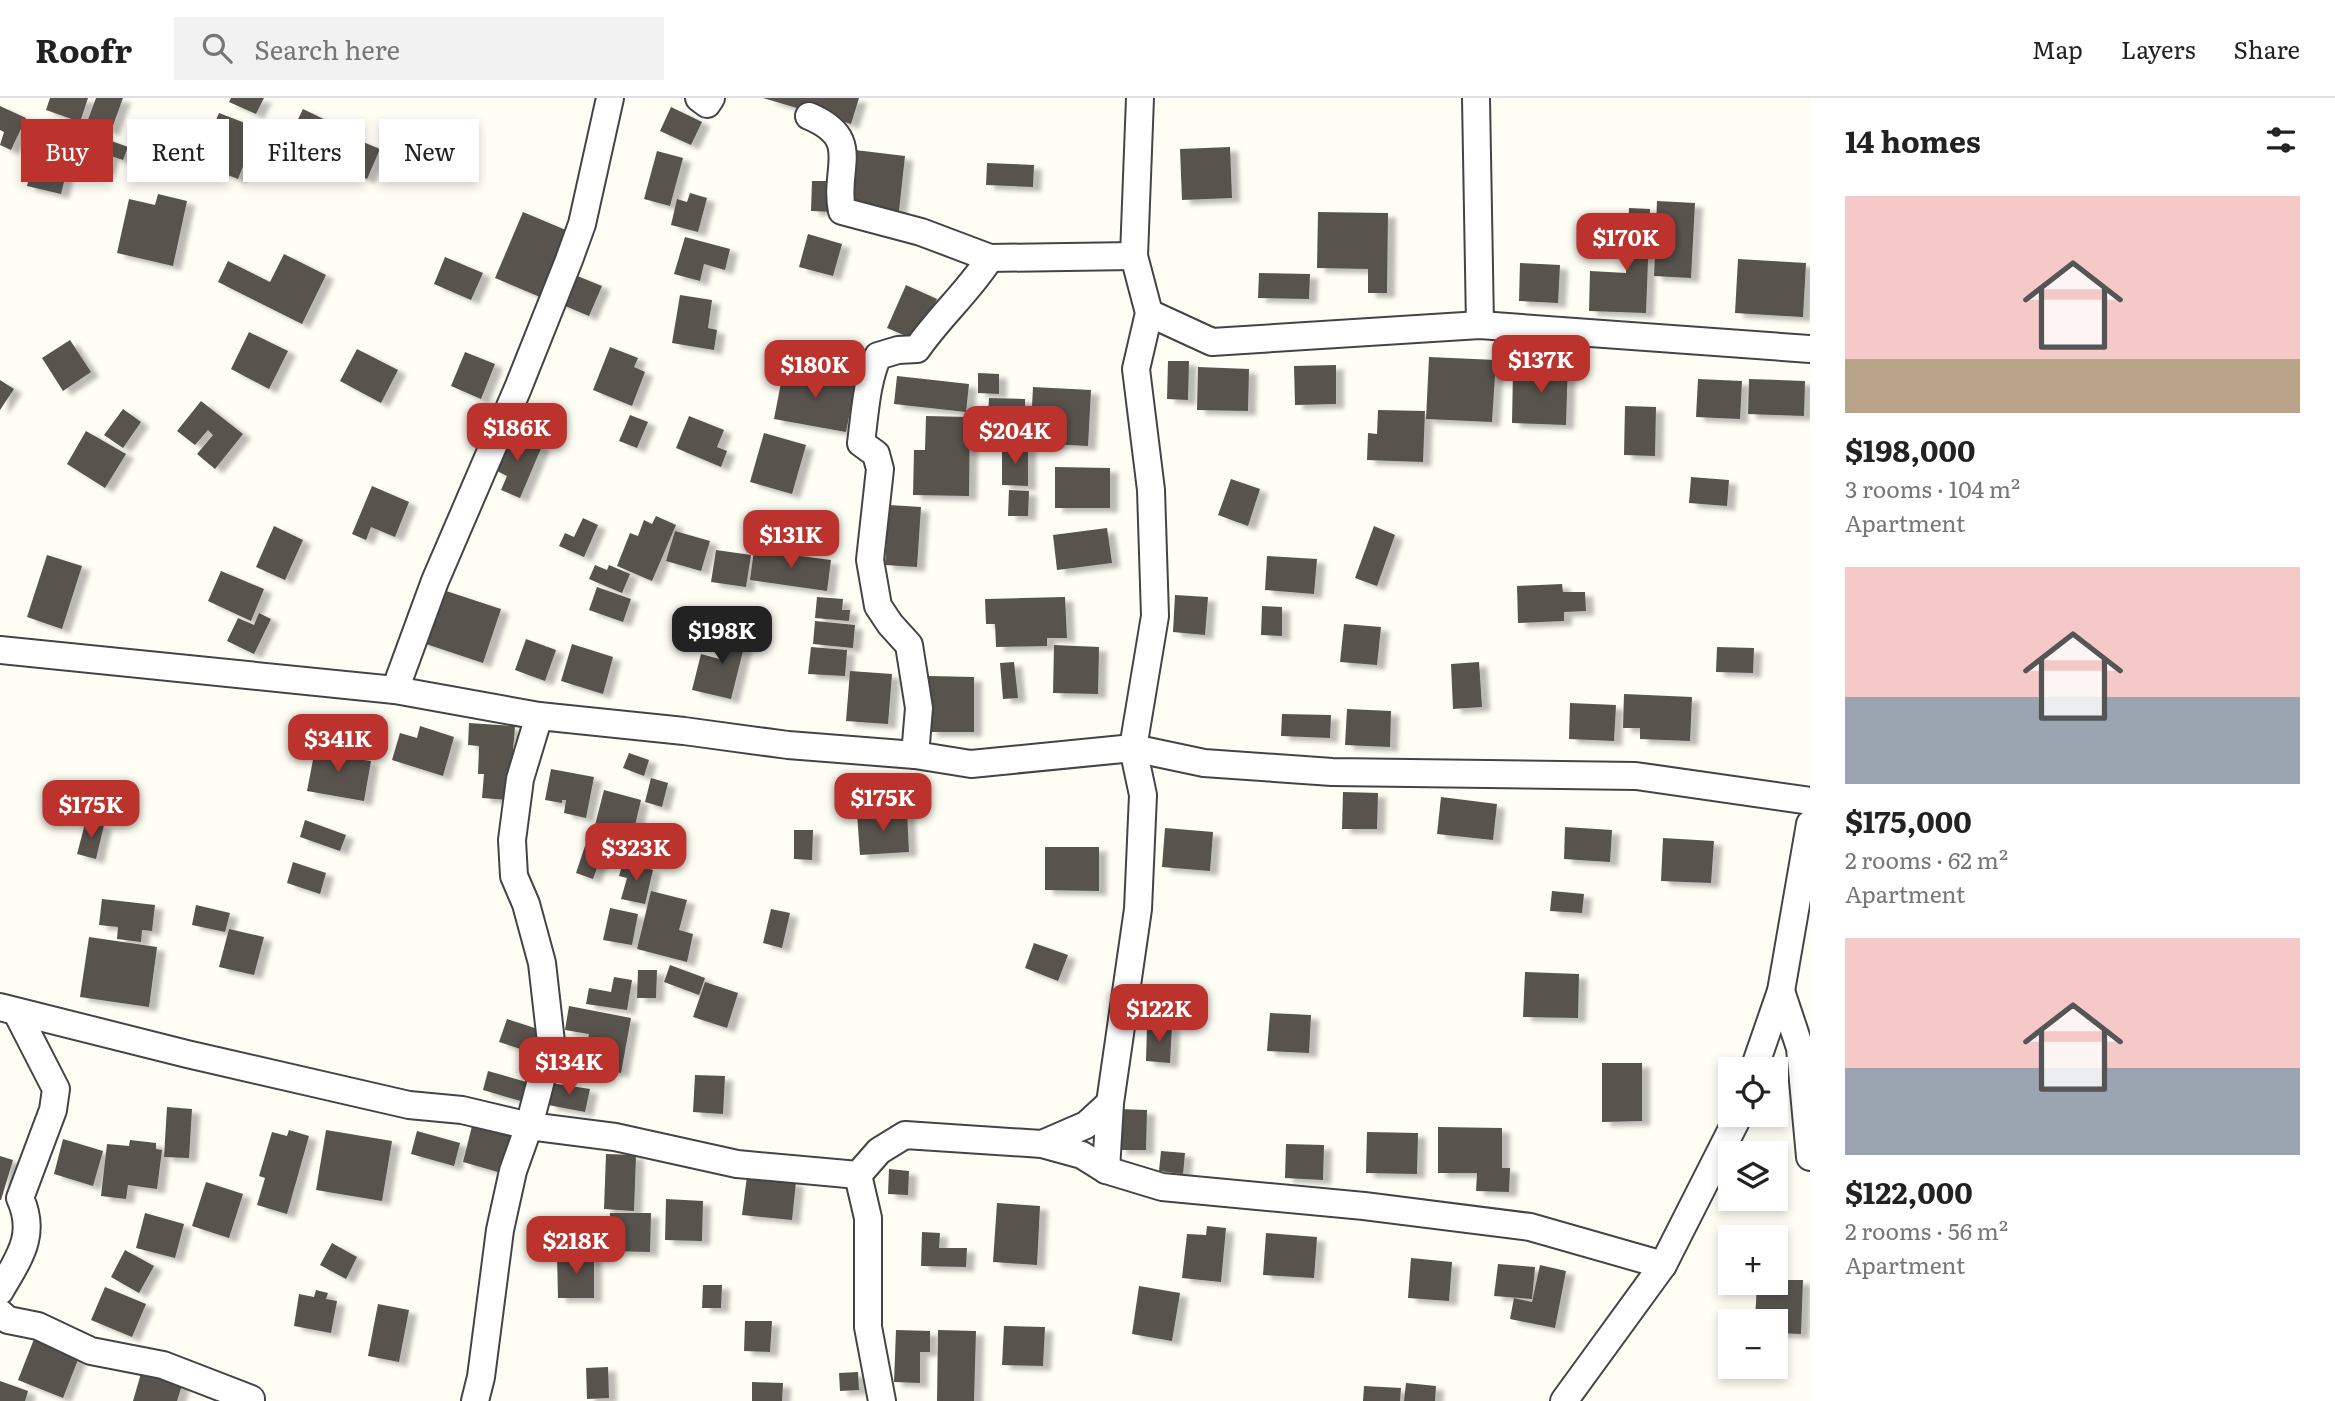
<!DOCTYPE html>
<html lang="en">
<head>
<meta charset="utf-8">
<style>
	:root { --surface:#fff; --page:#f2f2f2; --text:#222; --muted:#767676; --line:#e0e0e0; --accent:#bc332e }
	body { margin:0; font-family:Literata,serif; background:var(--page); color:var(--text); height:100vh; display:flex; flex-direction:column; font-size:26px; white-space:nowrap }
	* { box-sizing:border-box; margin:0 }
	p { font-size:23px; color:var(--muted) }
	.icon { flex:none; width:38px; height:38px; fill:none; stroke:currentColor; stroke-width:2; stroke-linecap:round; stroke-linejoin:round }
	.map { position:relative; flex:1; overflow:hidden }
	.sheet { display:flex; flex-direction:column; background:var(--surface); width:525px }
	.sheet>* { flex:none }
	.top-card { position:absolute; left:21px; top:21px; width:665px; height:63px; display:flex; gap:14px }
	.buttons { position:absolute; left:1718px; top:959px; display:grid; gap:14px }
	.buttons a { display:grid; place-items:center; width:70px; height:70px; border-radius:0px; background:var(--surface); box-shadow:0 4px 10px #0003; font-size:35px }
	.price { position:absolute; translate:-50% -60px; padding:0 16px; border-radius:14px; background:var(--accent); color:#fff; font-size:23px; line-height:46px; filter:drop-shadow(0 2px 4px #0008) }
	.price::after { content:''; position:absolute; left:50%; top:42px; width:21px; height:16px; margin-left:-10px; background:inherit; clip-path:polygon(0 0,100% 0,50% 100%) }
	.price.active { background:#222; color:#fff }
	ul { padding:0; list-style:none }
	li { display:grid; align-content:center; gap:14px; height:371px; padding:0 35px }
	li span { display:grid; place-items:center; height:217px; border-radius:0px; color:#555 }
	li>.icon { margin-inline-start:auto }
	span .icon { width:126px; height:126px; fill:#fffc; stroke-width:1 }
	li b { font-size:30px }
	h2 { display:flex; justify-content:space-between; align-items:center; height:84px; padding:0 35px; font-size:30px }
	.pill { padding:0 24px; border-radius:0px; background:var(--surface); box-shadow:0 4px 10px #0003; font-size:24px; line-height:63px }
	.pill.active { background:var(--accent); color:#fff }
	header { display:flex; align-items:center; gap:42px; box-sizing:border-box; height:98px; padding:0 35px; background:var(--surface); border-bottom:2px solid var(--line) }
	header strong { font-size:33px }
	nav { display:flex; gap:38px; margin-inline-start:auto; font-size:24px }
	.search { width:490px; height:63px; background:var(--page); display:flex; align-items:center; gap:18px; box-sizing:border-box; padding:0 24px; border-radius:0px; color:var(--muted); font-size:26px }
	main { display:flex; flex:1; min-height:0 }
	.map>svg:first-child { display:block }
	.building { fill:#59534e; filter:url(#shadow) }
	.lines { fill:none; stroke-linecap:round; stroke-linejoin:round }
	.minor-casing { stroke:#444; stroke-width:30 }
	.minor { stroke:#fff; stroke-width:26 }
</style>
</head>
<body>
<header>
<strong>Roofr</strong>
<div class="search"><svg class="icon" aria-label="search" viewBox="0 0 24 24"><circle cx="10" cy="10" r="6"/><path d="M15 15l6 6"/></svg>Search here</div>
<nav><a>Map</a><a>Layers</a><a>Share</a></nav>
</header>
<main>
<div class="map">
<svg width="1810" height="1303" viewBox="0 0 1810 1303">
	<defs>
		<filter id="shadow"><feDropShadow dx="8" dy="4.5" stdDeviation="2" flood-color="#0004"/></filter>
	</defs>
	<rect width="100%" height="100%" fill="#fffef5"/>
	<!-- building -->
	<g class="building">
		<path d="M50,0H88L80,24L46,12Z"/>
		<path d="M96,0H123L111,33L87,24Z"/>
		<path d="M231,0H264L256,16L229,4Z"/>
		<path d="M763,0H859L851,26Z"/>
		<path d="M0,8L26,20L11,52L0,47L4,34L0,32Z"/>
		<path d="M671,9L702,24L691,47L660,33Z"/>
		<path d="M303,11L340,29L321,69L284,50Z"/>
		<path d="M219,15L258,30L238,81L210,70L222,38L211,33Z"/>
		<path d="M84,33L128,49L123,62L111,58L106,75L73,63Z"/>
		<path d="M346,37L380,51L367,81L334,67Z"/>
		<path d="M39,38L73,47L61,96L27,88Z"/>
		<path d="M1230,49L1232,100L1182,102L1180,51Z"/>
		<path d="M855,52L905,58L899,113L848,107Z"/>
		<path d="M657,53L683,60L670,108L644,101Z"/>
		<path d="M987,65L1034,67L1033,89L986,87Z"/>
		<path d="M812,83H834L833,114L811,113Z"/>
		<path d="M690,95L707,100L698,134L671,127L677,101L687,104Z"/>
		<path d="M158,96L187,103L173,168L117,155L129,101L155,107Z"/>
		<path d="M1657,103L1695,105L1691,180L1654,178Z"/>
		<path d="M1629,110L1650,111L1646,215L1589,213L1590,173L1626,175Z"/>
		<path d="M523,114L568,133L540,199L495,180Z"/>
		<path d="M1318,114L1388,115L1387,195H1368V171L1317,170Z"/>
		<path d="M808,136L842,146L833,178L799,169Z"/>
		<path d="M685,139L730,151L725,172L704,166L700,183L674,176Z"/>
		<path d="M284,156L326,177L302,226L218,184L228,163L270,184Z"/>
		<path d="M445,159L483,175L471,202L434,186Z"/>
		<path d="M1738,161L1806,165L1803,219L1735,215Z"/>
		<path d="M1520,165L1560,167L1558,205L1519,203Z"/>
		<path d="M570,175L602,188L589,218L558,205Z"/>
		<path d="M1259,175L1310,176L1309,201L1258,200Z"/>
		<path d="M906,187L937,201L918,243L887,230Z"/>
		<path d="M680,197L712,202L708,230L717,232L714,252L672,245Z"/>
		<path d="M249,234L288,253L269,291L231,271Z"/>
		<path d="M70,242L91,274L63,293L42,260Z"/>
		<path d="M803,243L847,248L844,275L800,270Z"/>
		<path d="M610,249L638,260L634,269L645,274L632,308L593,292Z"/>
		<path d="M357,251L398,272L381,305L340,283Z"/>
		<path d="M465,254L495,266L481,301L451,288Z"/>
		<path d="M1429,259L1496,262L1492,324L1426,321Z"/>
		<path d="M1168,263H1189L1188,302L1167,301Z"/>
		<path d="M1545,265H1568L1566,327L1512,325L1513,272L1545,273Z"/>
		<path d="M1336,267V306L1295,307L1294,268Z"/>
		<path d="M784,269L856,283L846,334L774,321Z"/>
		<path d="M1198,269L1249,271L1248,313L1197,312Z"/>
		<path d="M978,275L999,276V296L978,295Z"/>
		<path d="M897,278L969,286L966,314L894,306Z"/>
		<path d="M1698,281L1742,283L1740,321L1696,319Z"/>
		<path d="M1749,281L1805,283L1804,318L1748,316Z"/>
		<path d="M0,282L14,291L0,312Z"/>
		<path d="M1033,289L1091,292L1088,348L1030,345Z"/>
		<path d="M989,300L1025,301V331L987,330Z"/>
		<path d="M201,303L243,336L215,371L197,356L213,337L208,332L195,347L177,333Z"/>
		<path d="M1625,308L1656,309L1655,358L1624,357Z"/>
		<path d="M123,311L141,324L123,350L104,337Z"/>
		<path d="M1378,312L1425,313L1423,364L1367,362L1368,335L1377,336Z"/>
		<path d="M630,317L648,324L637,350L619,343Z"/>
		<path d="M689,318L724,332L717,349L727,353L721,369L676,350Z"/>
		<path d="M926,318L970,319L969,398L913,397L914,352H925Z"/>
		<path d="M86,333L126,356L105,390L67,366Z"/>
		<path d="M509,333L542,348L520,400L501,392L507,378L493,371Z"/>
		<path d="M764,335L806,347L792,396L750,384Z"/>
		<path d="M1002,347L1028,348V388L1002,387Z"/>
		<path d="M1055,369L1110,370V410H1055Z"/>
		<path d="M1691,379L1729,382L1727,408L1689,405Z"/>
		<path d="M1231,381L1260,391L1248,428L1218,417Z"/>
		<path d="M372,388L409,404L395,439L371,429L366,442L352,436Z"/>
		<path d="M1009,392L1029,393L1028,418H1008Z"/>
		<path d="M889,407L921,409L917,469L885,467Z"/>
		<path d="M656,418L676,427L652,483L617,468L630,435L638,438L644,422L652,426Z"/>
		<path d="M762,419L805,426L801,457L757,450Z"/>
		<path d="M583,420L598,427L584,459L559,448L565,435L574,439Z"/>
		<path d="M274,428L303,442L285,482L256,469Z"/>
		<path d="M1374,428L1395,437L1377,488L1355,480Z"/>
		<path d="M1107,430L1112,465L1057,472L1053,437Z"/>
		<path d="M675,433L710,443L701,473L666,463Z"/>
		<path d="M716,452L751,457L746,489L711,484Z"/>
		<path d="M754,452L831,462L827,493L750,482Z"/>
		<path d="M47,457L82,468L62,531L27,519Z"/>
		<path d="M1267,458L1317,461L1314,496L1265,492Z"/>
		<path d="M595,467L607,472L609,467L630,476L622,495L589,481Z"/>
		<path d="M221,473L264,491L251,523L208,503Z"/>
		<path d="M1562,486L1563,494H1585L1586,513L1564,514V523L1518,525L1517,488Z"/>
		<path d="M597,489L631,501L623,524L589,512Z"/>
		<path d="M437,490L501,511L483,565L420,544Z"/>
		<path d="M1175,497L1208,499L1205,537L1173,534Z"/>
		<path d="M817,499L843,501L842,512H850L849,523L815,520Z"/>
		<path d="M1065,499L1067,540H1047V548L996,549L995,526H986L985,501Z"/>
		<path d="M1262,508L1282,509V538L1261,537Z"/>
		<path d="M259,515L271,521L254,556L227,543L238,520L254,527Z"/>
		<path d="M815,523L855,527L853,550L813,546Z"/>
		<path d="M732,524L749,529L731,601L692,592L701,556L723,562Z"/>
		<path d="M1344,526L1381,529L1377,567L1340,564Z"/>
		<path d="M526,541L556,552L545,583L515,572Z"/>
		<path d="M572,546L613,559L603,596L561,583Z"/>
		<path d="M1054,547L1099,549L1098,596L1053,595Z"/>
		<path d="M811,549L847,552L845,578L808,576Z"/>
		<path d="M1717,549L1754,550L1753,575L1716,574Z"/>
		<path d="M1014,564L1018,600L1003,601L1000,565Z"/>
		<path d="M1479,564L1482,609L1453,611L1451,566Z"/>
		<path d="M850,573L892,576L888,626L846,623Z"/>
		<path d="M929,578L974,579V634H929Z"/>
		<path d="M1624,596L1692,599L1690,643L1640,641V630H1623Z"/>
		<path d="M1570,605L1616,607L1614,643L1569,641Z"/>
		<path d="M1347,611L1391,613L1390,649L1345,647Z"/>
		<path d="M1282,616L1331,617L1330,640L1281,638Z"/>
		<path d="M469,625L515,628L509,702L482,700L484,676H478L479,648L468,647Z"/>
		<path d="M420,628L454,639L443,678L392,662L400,635L417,640Z"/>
		<path d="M316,646L338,650L337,658L371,663L364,703L307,693Z"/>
		<path d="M629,655L649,662L644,678L623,670Z"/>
		<path d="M551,671L594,679L586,720L564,715L566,702H562V705L545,702Z"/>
		<path d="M651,680L668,685L662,709L645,704Z"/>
		<path d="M604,692L641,702L633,736L595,727Z"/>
		<path d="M1343,694L1378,695L1377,731H1342Z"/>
		<path d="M1441,699L1497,706L1493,742L1437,736Z"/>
		<path d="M907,713L909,754L860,757L857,716Z"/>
		<path d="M86,722L104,727L96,761L77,756Z"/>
		<path d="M305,722L346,737L340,753L300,739Z"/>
		<path d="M1565,729L1612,732L1610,764L1564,761Z"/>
		<path d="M1165,730L1213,734L1210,773L1162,769Z"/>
		<path d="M794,732H813L812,762L794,761Z"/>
		<path d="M1663,740L1714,743L1711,785L1661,783Z"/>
		<path d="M585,748L603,754L593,781L576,775Z"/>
		<path d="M1045,749H1099V793L1045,792Z"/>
		<path d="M293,764L326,775L320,796L287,785Z"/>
		<path d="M623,764L653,772L645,806L621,801L627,780L619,778Z"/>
		<path d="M651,793L687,802L679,832L693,836L687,864L637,851Z"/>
		<path d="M1552,793L1584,796L1582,815L1550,813Z"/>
		<path d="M102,801L155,807L152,833L142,832L141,844L117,841L118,829L99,827Z"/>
		<path d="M196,807L230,815L225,834L192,827Z"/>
		<path d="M610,810L638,816L632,847L603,842Z"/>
		<path d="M771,811L790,815L782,850L763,845Z"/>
		<path d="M229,831L264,839L254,877L219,869Z"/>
		<path d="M89,839L157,849L149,909L80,899Z"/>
		<path d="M1034,845L1068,857L1058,883L1025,870Z"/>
		<path d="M670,867L705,880L699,897L664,884Z"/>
		<path d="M638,872H657L656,900H637Z"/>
		<path d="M1525,874L1579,876L1578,920L1523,919Z"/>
		<path d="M614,879L632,882L627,912L586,906L589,890L611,894Z"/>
		<path d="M705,884L738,895L727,930L693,919Z"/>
		<path d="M569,908L631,920L621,975L583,967L589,936L565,932Z"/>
		<path d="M1270,915L1311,917L1309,955L1267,953Z"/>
		<path d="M507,921L547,934L539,957L499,944Z"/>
		<path d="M1147,927L1172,928L1170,965L1146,963Z"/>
		<path d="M1602,965H1642V1023L1602,1024Z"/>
		<path d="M488,973L530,985L524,1004L483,992Z"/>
		<path d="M695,977L725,978L723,1016L693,1014Z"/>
		<path d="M551,985L590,991L585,1014L548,1007Z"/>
		<path d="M167,1009L192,1011L189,1060L164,1059Z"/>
		<path d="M1119,1011L1147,1012L1146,1052H1118Z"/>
		<path d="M473,1024L516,1036L505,1076L463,1064Z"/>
		<path d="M1438,1029L1502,1030V1070H1510L1509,1094L1476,1093L1477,1075H1438Z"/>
		<path d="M289,1032L309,1038L287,1116L257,1107L265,1080L259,1078L272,1034L287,1038Z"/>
		<path d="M326,1032L392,1043L382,1103L316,1092Z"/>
		<path d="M417,1033L460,1045L454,1068L411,1056Z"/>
		<path d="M1367,1034L1418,1035L1417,1076L1366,1075Z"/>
		<path d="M63,1041L103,1053L93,1088L54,1076Z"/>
		<path d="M130,1042L156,1045V1051L162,1052L157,1091L128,1087L126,1101L101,1098L107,1046L129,1048Z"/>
		<path d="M1286,1046L1324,1047L1323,1082L1285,1080Z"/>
		<path d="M1161,1053L1185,1055L1183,1076L1159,1073Z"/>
		<path d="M606,1056L636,1057L634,1113L604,1111Z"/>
		<path d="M0,1058L13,1062L1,1102H0Z"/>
		<path d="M889,1071L909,1073L908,1097L888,1096Z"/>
		<path d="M747,1078L796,1084L792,1122L742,1117Z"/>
		<path d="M206,1084L243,1096L229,1140L192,1128Z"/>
		<path d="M666,1101L703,1103L702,1143L665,1142Z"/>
		<path d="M997,1105L1040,1108L1037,1167L993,1164Z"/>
		<path d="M145,1115L184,1126L175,1160L136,1150Z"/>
		<path d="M610,1115H651L650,1154L609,1153Z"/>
		<path d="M1207,1128L1226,1130L1221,1184L1182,1180L1187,1136L1206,1137Z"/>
		<path d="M922,1134L940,1135L939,1150H967L966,1169L921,1168Z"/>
		<path d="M1266,1135L1317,1139L1314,1180L1263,1177Z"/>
		<path d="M332,1145L357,1159L346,1181L320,1167Z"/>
		<path d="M125,1152L154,1168L139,1195L111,1179Z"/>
		<path d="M594,1156V1200H558L557,1157Z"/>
		<path d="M1411,1160L1452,1164L1449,1203L1408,1200Z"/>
		<path d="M1498,1166L1535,1169L1532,1201L1494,1198Z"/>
		<path d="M1540,1167L1566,1173L1555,1230L1510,1221L1514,1200L1532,1204Z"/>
		<path d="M1776,1182H1803L1801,1236L1776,1235V1223H1755L1757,1185H1776Z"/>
		<path d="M703,1187H722L721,1210H702Z"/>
		<path d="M1139,1188L1180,1195L1172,1243L1132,1236Z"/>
		<path d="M105,1189L146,1206L132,1239L91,1222Z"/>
		<path d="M316,1192L328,1195L326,1201L337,1203L331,1235L294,1228L299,1196L314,1199Z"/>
		<path d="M378,1206L409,1212L399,1264L368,1258Z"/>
		<path d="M745,1223H772L770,1254L744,1253Z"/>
		<path d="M1004,1228L1045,1229L1043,1268L1002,1267Z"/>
		<path d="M896,1232L930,1233V1254H920V1285L894,1284Z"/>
		<path d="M938,1232L976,1233L974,1303H937Z"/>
		<path d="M36,1236L81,1254L63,1300L18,1282Z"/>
		<path d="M608,1269L609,1300L587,1301L586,1270Z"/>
		<path d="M142,1272L183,1284L177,1303H133Z"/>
		<path d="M858,1274L859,1292L840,1293L839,1275Z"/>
		<path d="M0,1283L28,1293L25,1303H0Z"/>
		<path d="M752,1284L783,1285L782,1303H752Z"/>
		<path d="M1406,1285L1436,1288L1435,1303H1404Z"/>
		<path d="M1364,1288L1401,1290L1400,1303H1363Z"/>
	</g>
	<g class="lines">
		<defs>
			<g id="minor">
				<path d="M699,0L707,6L711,0"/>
				<path d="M1476,0L1480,227"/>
				<path d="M809,18C864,41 833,70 842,113L921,134L990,160L1134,158"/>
				<path d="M1149,215L1212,244L1480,227L1810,251"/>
				<path d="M0,552L395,592L539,618L684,633L788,647L915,657L971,666L1133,650L1204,665L1332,674L1636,678L1810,703"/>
				<path d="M395,592L435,483L518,290L569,162L582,126L610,0"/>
				<path d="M915,657L919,610L909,547L890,526L878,508L870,462L880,371L876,356L861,345C865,316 866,285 878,258L898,252L917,251C939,219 969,193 990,160"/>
				<path d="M1781,893L1800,950L1810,1059"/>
				<path d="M0,909L187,956L409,1007L462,1012L529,1028L615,1039L737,1066L858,1077L879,1053L905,1037L1042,1046L1082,1057L1106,1072L1162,1089L1364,1108L1530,1129L1663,1167"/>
				<path d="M1754,971L1781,893L1810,726"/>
				<path d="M1042,1046L1086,1027L1110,1005"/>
				<path d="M1106,1072L1110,1005L1138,811L1143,697L1133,650L1155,518L1151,392L1136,271L1149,215L1134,158L1140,0"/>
				<path d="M858,1077L868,1120V1229L882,1303"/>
				<path d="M0,1193C19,1160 37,1137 20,1100L53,1012L56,991L17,915"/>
				<path d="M0,1215L8,1222L38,1228L91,1253L163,1267L251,1301V1303"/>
				<path d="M475,1303L481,1279L500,1132L513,1073L529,1028L551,944L542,865L526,806L514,778L512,742L520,681L539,618"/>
				<path d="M1564,1303L1663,1167L1739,1017"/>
			</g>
		</defs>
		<!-- minor casing -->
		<use href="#minor" class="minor-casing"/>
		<!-- minor -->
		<use href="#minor" class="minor"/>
	</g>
</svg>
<div class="buttons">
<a><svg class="icon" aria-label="locate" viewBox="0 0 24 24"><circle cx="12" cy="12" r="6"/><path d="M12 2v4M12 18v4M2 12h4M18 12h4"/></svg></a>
<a><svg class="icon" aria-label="layers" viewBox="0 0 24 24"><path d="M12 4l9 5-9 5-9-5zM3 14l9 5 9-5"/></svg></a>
<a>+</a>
<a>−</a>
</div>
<b class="price" style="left:1626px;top:175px">$170K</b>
<b class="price" style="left:1541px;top:297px">$137K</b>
<b class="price" style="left:815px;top:302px">$180K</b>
<b class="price" style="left:517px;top:365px">$186K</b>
<b class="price" style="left:1015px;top:368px">$204K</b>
<b class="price" style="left:791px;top:472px">$131K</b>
<b class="price active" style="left:722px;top:568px">$198K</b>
<b class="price" style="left:338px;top:676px">$341K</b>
<b class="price" style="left:883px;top:735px">$175K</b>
<b class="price" style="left:91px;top:742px">$175K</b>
<b class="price" style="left:636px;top:785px">$323K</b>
<b class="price" style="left:1159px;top:946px">$122K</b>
<b class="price" style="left:569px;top:999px">$134K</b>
<b class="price" style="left:576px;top:1178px">$218K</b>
<div class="top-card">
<a class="pill active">Buy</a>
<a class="pill">Rent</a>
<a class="pill">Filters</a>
<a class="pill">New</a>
</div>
</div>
<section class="sheet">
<h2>14 homes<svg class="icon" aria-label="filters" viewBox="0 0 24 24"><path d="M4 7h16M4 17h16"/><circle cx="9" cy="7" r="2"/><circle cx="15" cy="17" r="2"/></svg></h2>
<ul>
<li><span style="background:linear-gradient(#f6c9c9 75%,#b9a48a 0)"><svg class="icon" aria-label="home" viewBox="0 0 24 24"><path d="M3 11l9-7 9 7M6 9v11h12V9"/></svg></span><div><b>$198,000</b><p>3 rooms · 104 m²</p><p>Apartment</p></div></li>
<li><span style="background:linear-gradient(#f6c9c9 60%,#9aa5b1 0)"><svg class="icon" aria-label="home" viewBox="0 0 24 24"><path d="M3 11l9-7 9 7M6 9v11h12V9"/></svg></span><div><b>$175,000</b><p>2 rooms · 62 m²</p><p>Apartment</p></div></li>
<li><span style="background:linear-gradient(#f6c9c9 60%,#9aa5b1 0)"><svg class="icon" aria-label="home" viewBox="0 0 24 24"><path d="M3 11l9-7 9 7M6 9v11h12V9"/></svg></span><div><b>$122,000</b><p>2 rooms · 56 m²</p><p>Apartment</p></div></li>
</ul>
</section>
</main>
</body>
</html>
